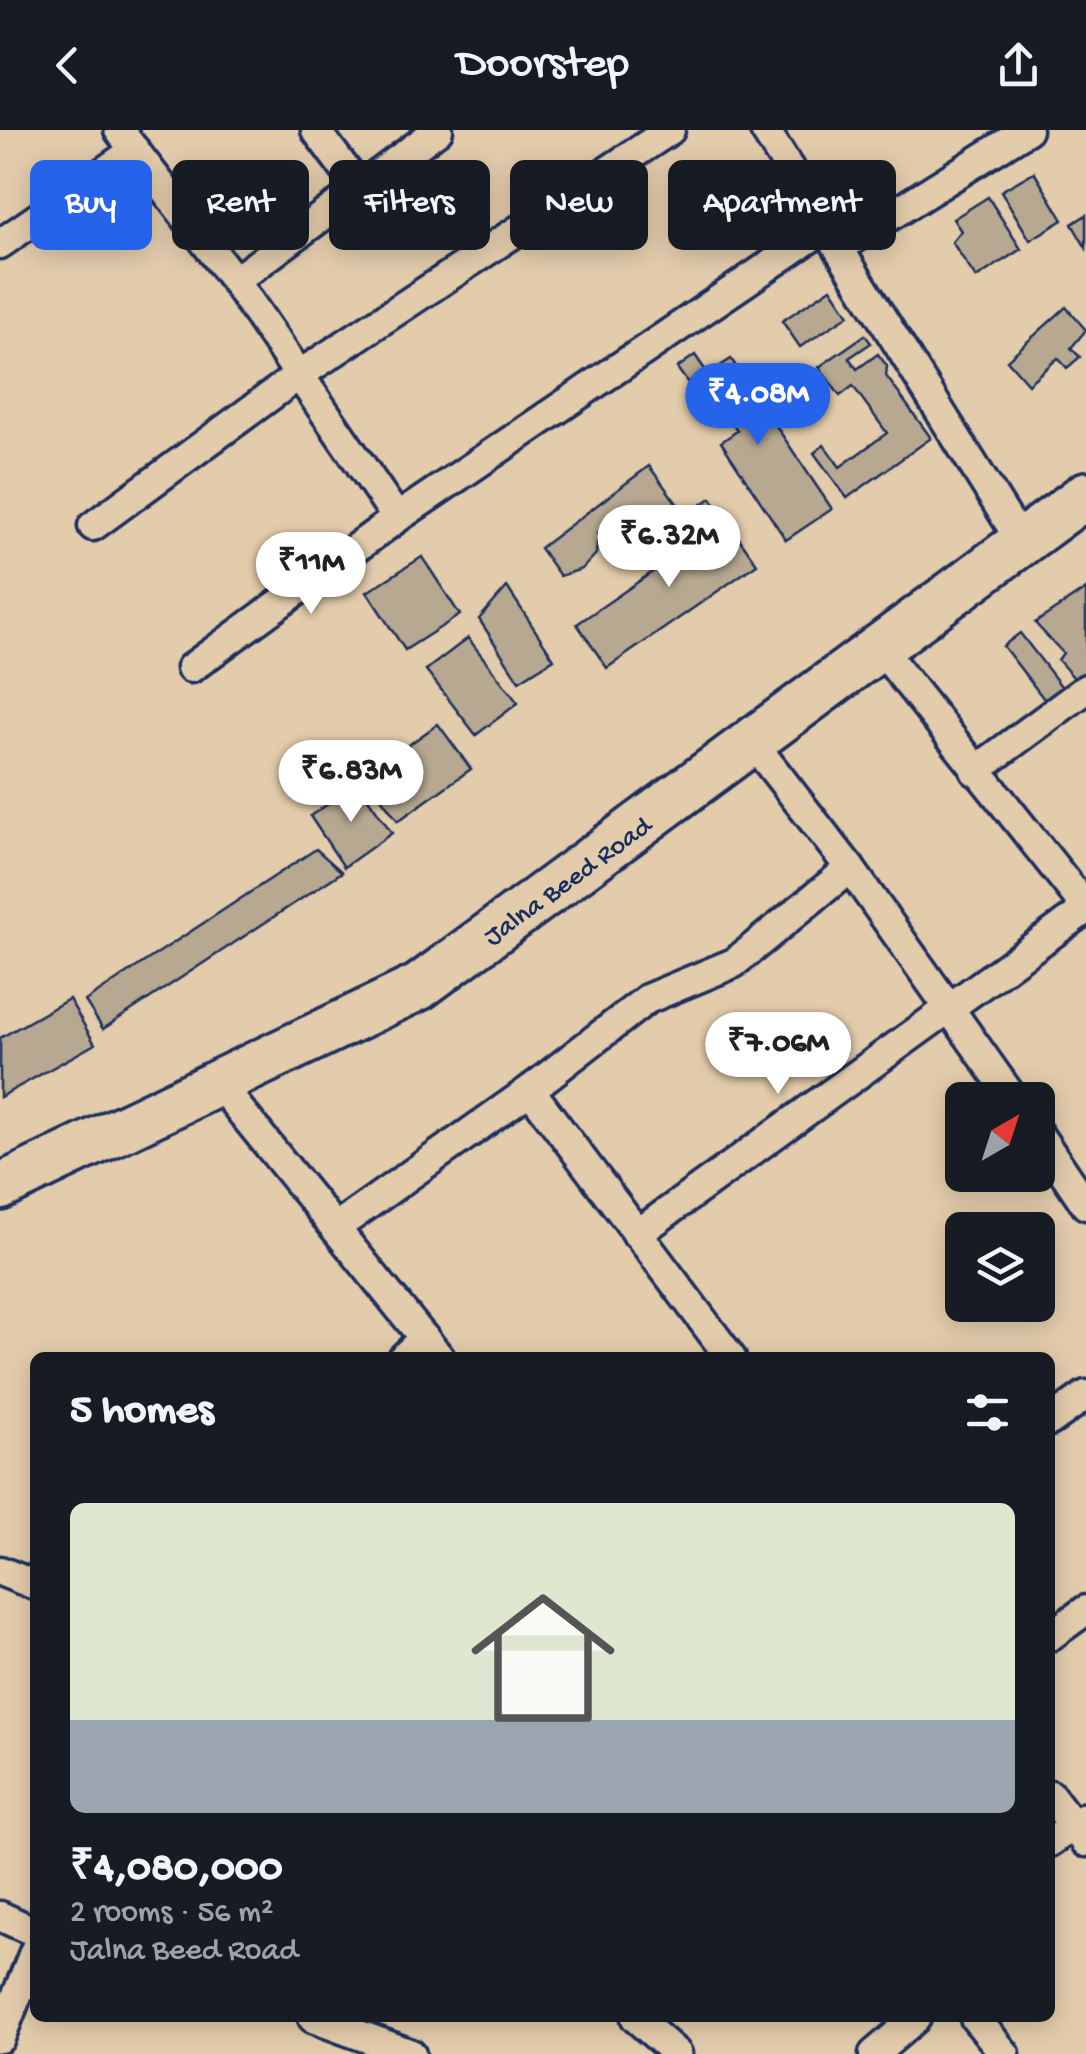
<!DOCTYPE html>
<html lang="en">
<head>
<meta charset="utf-8">
<style>
	:root { --surface:#171b24; --page:#242831; --text:#f1f3f6; --muted:#9ea1a6; --line:#363941; --accent:#2563eb }
	body { margin:0; font-family:"Gochi Hand",sans-serif; background:var(--page); color:var(--text); height:100vh; display:flex; flex-direction:column; font-size:38px; white-space:nowrap }
	* { box-sizing:border-box; margin:0 }
	p { font-size:32px; color:var(--muted) }
	.icon { flex:none; width:55px; height:55px; fill:none; stroke:currentColor; stroke-width:2; stroke-linecap:round; stroke-linejoin:round }
	.map { position:relative; flex:1; overflow:hidden }
	.sheet { position:absolute; left:30px; top:1222px; width:1025px; height:670px; display:flex; flex-direction:column; background:var(--surface); border-radius:15px; box-shadow:0 5px 25px #0003 }
	.sheet>* { flex:none }
	.hud { position:absolute; left:30px; top:30px; width:1028px; height:90px; display:flex; gap:20px }
	.needle { width:65px; rotate:39deg }
	.controls { position:absolute; left:945px; top:952px; display:grid; gap:20px }
	.controls a { display:grid; place-items:center; width:110px; height:110px; border-radius:15px; background:var(--surface); box-shadow:0 5px 25px #0003; font-size:50px }
	.price { position:absolute; translate:-50% -85px; padding:0 22px; border-radius:35px; background:#fff; color:#222; font-size:32px; line-height:65px; filter:drop-shadow(0 2px 5px #0008) }
	.price::after { content:''; position:absolute; left:50%; top:60px; width:30px; height:22px; margin-left:-15px; background:inherit; clip-path:polygon(0 0,100% 0,50% 100%) }
	.price.active { background:var(--accent); color:#fff }
	ul { padding:0; list-style:none }
	li { display:grid; align-content:center; gap:20px; height:530px; padding:0 40px }
	li+li { border-top:2px solid var(--line) }
	li span { display:grid; place-items:center; height:310px; border-radius:15px; color:#555 }
	li>.icon { margin-inline-start:auto }
	span .icon { width:180px; height:180px; fill:#fffc; stroke-width:1 }
	li b { font-size:42px }
	h2 { display:flex; justify-content:space-between; align-items:center; height:120px; padding:0 40px; font-size:42px }
	.chip { padding:0 35px; border-radius:15px; background:var(--surface); box-shadow:0 5px 25px #0003; font-size:35px; line-height:90px }
	.chip.active { background:var(--accent); color:#fff }
	header { display:flex; justify-content:space-between; align-items:center; height:130px; padding:0 40px; background:var(--surface); font-size:45px; font-weight:600 }
	.map>svg:first-child { display:block }
	.building { fill:#b7a991; stroke:#1b2f5e; stroke-width:2.5 }
	.lines { fill:none; stroke-linecap:round; stroke-linejoin:round }
	.minor-casing { stroke:#1b2f5e; stroke-width:35 }
	.primary-casing { stroke:#1b2f5e; stroke-width:52 }
	.minor { stroke:#e3ccac; stroke-width:28 }
	.primary { stroke:#e3ccac; stroke-width:45 }
	.labels { text-anchor:middle; stroke-width:8; stroke-linejoin:round; paint-order:stroke }
	.street-label { font-size:28px; fill:#1b2f5e; stroke:#e3ccac }
</style>
</head>
<body>
<header><svg class="icon" aria-label="back" viewBox="0 0 24 24"><path d="M15 5l-7 7 7 7"/></svg>Doorstep<svg class="icon" aria-label="share" viewBox="0 0 24 24"><path d="M12 15V3M7 8l5-5 5 5M5 13v7h14v-7"/></svg></header>
<div class="map">
<svg width="1086" height="1924" viewBox="0 0 1086 1924">
	<rect width="100%" height="100%" fill="#e3ccac"/>
	<filter id="ink" filterUnits="userSpaceOnUse"><feTurbulence type="fractalNoise" baseFrequency=".01" numOctaves="2"/><feDisplacementMap in="SourceGraphic" scale="20" xChannelSelector="R" yChannelSelector="G"/><feConvolveMatrix kernelMatrix="1 2 1 2 8 2 1 2 1" color-interpolation-filters="sRGB"/></filter>
	<g filter="url(#ink)">
		<!-- building -->
		<g class="building">
			<path d="M1034,42L1063,90L1030,110L1001,61Z"/>
			<path d="M988,67L1021,119L976,148L952,112L961,101L953,89Z"/>
			<path d="M1086,85V118L1072,94Z"/>
			<path d="M831,158L849,185L800,217L782,191Z"/>
			<path d="M1066,177L1086,200L1071,218L1080,227L1067,238L1058,228L1028,254L1007,230Z"/>
			<path d="M865,205L871,213L849,228L857,239L878,224L887,236L886,246L931,308L847,368L814,323L824,315L840,337L887,303L853,256L840,266L819,237Z"/>
			<path d="M695,225L708,244L731,229L832,379L786,410L721,312L737,301L721,277L702,291L689,273L705,262L696,248L688,253L677,238Z"/>
			<path d="M649,336L693,395L681,404L676,396L622,436L598,404L596,424L582,439L560,446L540,418Z"/>
			<path d="M711,368L757,434L607,538L577,494L680,423L685,431L709,414L688,384Z"/>
			<path d="M422,427L460,485L405,520L367,462Z"/>
			<path d="M507,457L554,529L519,551L479,489Z"/>
			<path d="M1086,459V554L1082,557L1058,530L1063,523L1035,493Z"/>
			<path d="M1020,503L1068,565L1051,578L1003,516Z"/>
			<path d="M468,508L518,573L476,605L426,540Z"/>
			<path d="M438,594L471,639L398,691L365,646Z"/>
			<path d="M358,654L392,703L344,737L310,686Z"/>
			<path d="M316,719L342,742L103,899L85,871Z"/>
			<path d="M69,869L95,914L0,967V908Z"/>
		</g>
		<g class="lines">
			<defs>
				<g id="minor">
					<path d="M119,0L235,151L397,388L826,97"/>
					<path d="M316,0L359,58"/>
					<path d="M765,0L1022,413"/>
					<path d="M0,114L135,20"/>
					<path d="M839,118L1027,0"/>
					<path d="M235,151L438,0"/>
					<path d="M93,396L299,245L670,0"/>
					<path d="M880,518L1086,777"/>
					<path d="M191,538L397,388"/>
					<path d="M752,612L850,738L1014,970"/>
					<path d="M975,641L1086,559"/>
					<path d="M218,953L440,1228"/>
					<path d="M530,960L647,869L734,833L850,738"/>
					<path d="M1038,1004L1086,1075"/>
					<path d="M335,1098L530,960L731,1228"/>
					<path d="M637,1104L1086,779"/>
					<path d="M403,1228L424,1208"/>
					<path d="M1050,1291L1086,1265"/>
					<path d="M0,1441L35,1455"/>
					<path d="M1050,1506L1086,1480"/>
					<path d="M1050,1665L1086,1712"/>
					<path d="M1050,1712L1086,1687"/>
					<path d="M0,1786L35,1802"/>
					<path d="M313,1888L411,1924"/>
					<path d="M636,1888L677,1924"/>
					<path d="M975,1888L1005,1924"/>
					<path d="M0,1908L35,1820"/>
					<path d="M874,1924L916,1888"/>
				</g>
				<path id="primary" d="M0,1057L419,857L1086,365"/>
			</defs>
			<!-- minor casing -->
			<use href="#minor" class="minor-casing"/>
			<!-- primary casing -->
			<use href="#primary" class="primary-casing"/>
			<!-- minor -->
			<use href="#minor" class="minor"/>
			<!-- primary -->
			<use href="#primary" class="primary"/>
		</g>
	</g>
	<g class="labels">
		<!-- street labels -->
		<g class="street-label">
			<text transform="translate(566 749) rotate(-36)" y="10">Jalna Beed Road</text>
		</g>
	</g>
</svg>
<div class="controls">
<a><svg class="needle" viewBox="-14 -14 28 28"><path d="M0-13l5 13h-10z" fill="#e53935"/><path d="M0 13l5-13h-10z" fill="#9ea1a6"/></svg></a>
<a><svg class="icon" aria-label="layers" viewBox="0 0 24 24"><path d="M12 4l9 5-9 5-9-5zM3 14l9 5 9-5"/></svg></a>
</div>
<b class="price active" style="left:758px;top:318px">₹4.08M</b>
<b class="price" style="left:669px;top:460px">₹6.32M</b>
<b class="price" style="left:311px;top:487px">₹11M</b>
<b class="price" style="left:351px;top:695px">₹6.83M</b>
<b class="price" style="left:778px;top:967px">₹7.06M</b>
<div class="hud">
<a class="chip active">Buy</a>
<a class="chip">Rent</a>
<a class="chip">Filters</a>
<a class="chip">New</a>
<a class="chip">Apartment</a>
</div>
<section class="sheet">
<h2>5 homes<svg class="icon" aria-label="filters" viewBox="0 0 24 24"><path d="M4 7h16M4 17h16"/><circle cx="9" cy="7" r="2"/><circle cx="15" cy="17" r="2"/></svg></h2>
<ul>
<li><span style="background:linear-gradient(#dfe7d0 70%,#9aa5b1 0)"><svg class="icon" aria-label="home" viewBox="0 0 24 24"><path d="M3 11l9-7 9 7M6 9v11h12V9"/></svg></span><div><b>₹4,080,000</b><p>2 rooms · 56 m²</p><p>Jalna Beed Road</p></div></li>
</ul>
</section>
</div>
</body>
</html>
